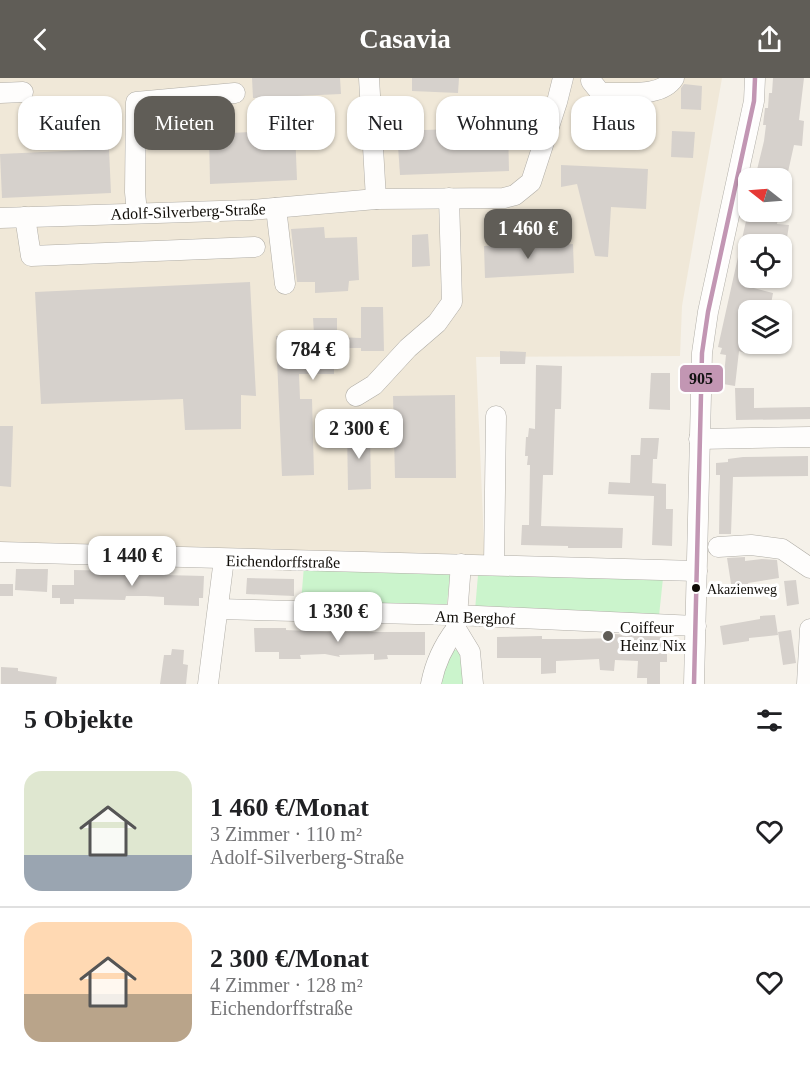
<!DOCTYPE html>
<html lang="de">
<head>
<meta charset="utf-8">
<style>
	:root { --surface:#fff; --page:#f6f6f6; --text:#202124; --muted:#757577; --line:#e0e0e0; --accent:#605d57 }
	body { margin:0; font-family:"Times New Roman",serif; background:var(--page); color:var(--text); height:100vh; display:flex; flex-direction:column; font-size:22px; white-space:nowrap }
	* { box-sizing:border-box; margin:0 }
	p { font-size:20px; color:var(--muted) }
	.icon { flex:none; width:33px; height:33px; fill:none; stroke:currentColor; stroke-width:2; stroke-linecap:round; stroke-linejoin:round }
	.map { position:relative; height:606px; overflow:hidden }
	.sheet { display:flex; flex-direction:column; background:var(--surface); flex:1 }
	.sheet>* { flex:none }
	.guide { position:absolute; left:18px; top:18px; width:774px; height:54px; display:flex; gap:12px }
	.needle { width:39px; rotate:287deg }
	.tools { position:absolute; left:738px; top:90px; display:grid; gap:12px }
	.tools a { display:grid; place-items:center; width:54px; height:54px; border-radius:12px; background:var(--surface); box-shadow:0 2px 4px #0004; font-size:30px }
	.price { position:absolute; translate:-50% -51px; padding:0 14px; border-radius:12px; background:#fff; color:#222; font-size:20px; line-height:39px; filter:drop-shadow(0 2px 3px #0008) }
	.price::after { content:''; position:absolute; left:50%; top:36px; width:18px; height:14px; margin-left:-9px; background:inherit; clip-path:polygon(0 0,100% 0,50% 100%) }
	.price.active { background:var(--accent); color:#fff }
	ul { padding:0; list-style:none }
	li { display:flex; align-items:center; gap:18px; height:150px; padding:0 24px }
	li+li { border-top:2px solid var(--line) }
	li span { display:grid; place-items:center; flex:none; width:168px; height:120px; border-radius:18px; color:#555 }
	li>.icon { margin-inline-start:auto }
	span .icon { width:72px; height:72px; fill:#fffc; stroke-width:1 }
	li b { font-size:26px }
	h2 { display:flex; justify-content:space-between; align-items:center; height:72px; padding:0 24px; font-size:26px }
	.chip { padding:0 21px; border-radius:18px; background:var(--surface); box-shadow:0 2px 4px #0004; font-size:21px; line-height:54px }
	.chip.active { background:var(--accent); color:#fff }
	header { display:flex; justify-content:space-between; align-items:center; height:78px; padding:0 24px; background:var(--accent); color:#fff; font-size:27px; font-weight:800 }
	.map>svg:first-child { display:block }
	.built { fill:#f0e8d8 }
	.green { fill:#cbf4cc }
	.building { fill:#d6d1cc }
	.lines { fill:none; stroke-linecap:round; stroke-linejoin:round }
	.minor-casing { stroke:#b0ada6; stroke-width:21 }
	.minor { stroke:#fefdfc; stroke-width:20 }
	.bus-1-casing { stroke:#fff; stroke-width:9 }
	.bus-1 { stroke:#c296b3; stroke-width:4.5 }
	.bus-dot { fill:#100d08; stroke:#fff; stroke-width:2 }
	.poi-dot { fill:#605d57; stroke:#fff; stroke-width:2 }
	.labels { text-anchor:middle; stroke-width:6; stroke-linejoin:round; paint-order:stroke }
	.bus-label { font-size:14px; fill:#100d08; stroke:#fff; text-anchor:start }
	.street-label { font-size:16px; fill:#100d08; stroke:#fff }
	.poi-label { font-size:16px; fill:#100d08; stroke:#fff; text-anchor:start }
	.line-badge { stroke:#fff; stroke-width:2 }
	.pale-badge-label { font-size:16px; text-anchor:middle; font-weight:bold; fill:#111 }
</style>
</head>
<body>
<header><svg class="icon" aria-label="back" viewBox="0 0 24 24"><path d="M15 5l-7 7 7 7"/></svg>Casavia<svg class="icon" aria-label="share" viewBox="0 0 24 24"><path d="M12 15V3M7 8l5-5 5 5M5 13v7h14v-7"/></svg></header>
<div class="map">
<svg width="810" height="606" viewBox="0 0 810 606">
	<rect width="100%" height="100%" fill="#f5f1e9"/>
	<!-- built -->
	<path class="built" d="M0,0H722L682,228L680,278L476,279L485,487L0,464Z"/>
	<!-- green -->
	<g class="green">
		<path d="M304,488L451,493L446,532L301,524Z"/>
		<path d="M478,497L663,500L659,538L475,532Z"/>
		<path d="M451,572H459L468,606H438Z"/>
	</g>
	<!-- building -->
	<g class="building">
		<path d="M252,0H340L341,16L253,20Z"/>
		<path d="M412,0H459L458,15L412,13Z"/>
		<path d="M773,0H804L799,42L804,43L802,68L794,67L788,94L779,93L777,100H755L764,63L766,47H763L765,30H768L769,15H772Z"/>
		<path d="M684,6L702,8L701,32L681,31V10Z"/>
		<path d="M508,49L509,93L400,97L397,53Z"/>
		<path d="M295,52L297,102L210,106L209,56Z"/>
		<path d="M672,53L695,54L693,80L671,79Z"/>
		<path d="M109,71L111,115L2,120L0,76Z"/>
		<path d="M561,87L648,91L646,131L611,129L608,179L595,178L577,106L561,109Z"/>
		<path d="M748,134H779L777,146L789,147L786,166H748V200H752L750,209L773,215L771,226L765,225L763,232H748V276L739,273L735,308L723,306L726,277L720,276L722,270L718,269Z"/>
		<path d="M324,149L325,160L357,159L359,202L349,203L348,213L315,215V204H297L291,151Z"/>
		<path d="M428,156L430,188L412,189V157Z"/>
		<path d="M549,165L550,168L573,166L574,195L485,200L484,168Z"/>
		<path d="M250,204L256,318L241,317V351L185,352L183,321L41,326L35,214Z"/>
		<path d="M361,229H383L384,273H361V270H334V296H299L300,321H312L314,397L282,398L276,258L314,256L313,240H337V259L361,260Z"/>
		<path d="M500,273L526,274L525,286H500Z"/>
		<path d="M536,287L562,288L561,331H555L553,397H543L541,448L623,450L622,470H568V468L521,467L522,447H529L530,387H527L528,378H525L526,359H528L529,350L535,351Z"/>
		<path d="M651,295H670V332L649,331Z"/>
		<path d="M735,310H754V330L810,329V341L736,342Z"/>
		<path d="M455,317L456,400H395L393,318Z"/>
		<path d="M0,348H13L11,409L0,408Z"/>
		<path d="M347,353H370L371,411L348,412Z"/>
		<path d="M641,360H659L657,381H653L652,405L666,406V431H673L672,468L652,467L654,418L608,416L609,404L630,405L631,377H640Z"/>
		<path d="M808,378V398L733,399L731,456H719L720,397H716V385L728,384V381L743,379Z"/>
		<path d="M745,479V483L762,481L777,482L779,500L748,505L749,509L732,512L727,480Z"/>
		<path d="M16,491H48L47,514L15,512Z"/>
		<path d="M74,492L166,494V497L204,498L203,520H199V528L164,527V519L146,518H126L125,522L74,521V526H60V520H52V507H74Z"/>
		<path d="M247,500L294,501V518L246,516Z"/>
		<path d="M796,502L799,526L787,528L784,503Z"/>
		<rect x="0" y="506" width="13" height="12"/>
		<path d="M775,537L778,557L749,560V563L723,567L720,548L760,541V538Z"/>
		<path d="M254,550H286V552L326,554H425V577H387L388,581L374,582V576L339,577L340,579L325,576L300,577L301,581H279V574H255Z"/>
		<path d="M791,552L796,585L783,587L778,554Z"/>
		<path d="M615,556L667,559V584H660V606H647V600H637L638,583L615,582L614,593L600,592L599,581L556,583V595L541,596V580H497V559L542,558V561H578L615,560Z"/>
		<path d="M172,571L184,572L183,586L188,587L186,606H160L164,577H171Z"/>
		<path d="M1,589L18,590V593L57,599L56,606H1Z"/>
	</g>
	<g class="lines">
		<defs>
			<g id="minor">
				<path d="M369,0L376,121"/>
				<path d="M591,3L599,13L604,15C625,14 661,20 674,0"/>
				<path d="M0,15L23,14"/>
				<path d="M276,130L285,206"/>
				<path d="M137,135L135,114L136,24L235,15"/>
				<path d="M25,139L31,178L255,169"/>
				<path d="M0,140L251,132L376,121L504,120L515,117L531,104L557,24L563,0"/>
				<path d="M356,318L374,307L408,270L437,245L452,224L449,120"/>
				<path d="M699,361L810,359"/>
				<path d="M718,469L751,467L782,471L810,490"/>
				<path d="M0,474L697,493"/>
				<path d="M461,486L456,551L470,574L473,606"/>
				<path d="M494,487L496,338"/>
				<path d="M218,531L456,537L696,548"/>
				<path d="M208,606L224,481"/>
				<path d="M431,606C435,585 443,568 456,551"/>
				<path d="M694,606L702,275L708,234L754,23L755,0"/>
				<path d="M807,606L810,551"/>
			</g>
		</defs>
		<!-- minor casing -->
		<use href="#minor" class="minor-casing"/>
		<!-- minor -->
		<use href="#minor" class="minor"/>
		<defs>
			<path id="bus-1" d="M694,606L702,275L708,234L754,23L755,0"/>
		</defs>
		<!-- bus-1 casing -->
		<use href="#bus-1" class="bus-1-casing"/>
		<!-- bus-1 -->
		<use href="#bus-1" class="bus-1"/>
	</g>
	<!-- markers -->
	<circle class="bus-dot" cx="696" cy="510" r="5"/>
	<circle class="poi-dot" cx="608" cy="558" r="6"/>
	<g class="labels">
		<!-- bus labels -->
		<g class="bus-label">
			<text x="707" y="516">Akazienweg</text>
		</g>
		<!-- street labels -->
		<g class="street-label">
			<text transform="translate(188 133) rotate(-2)" y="6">Adolf-Silverberg-Straße</text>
			<text transform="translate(283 483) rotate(1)" y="6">Eichendorffstraße</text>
			<text transform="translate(475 539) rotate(2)" y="6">Am Berghof</text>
		</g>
		<!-- poi labels -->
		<g class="poi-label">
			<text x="620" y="555">Coiffeur<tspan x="620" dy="18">Heinz Nix</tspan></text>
		</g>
	</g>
	<rect class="line-badge" x="679" y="286" width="45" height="29" rx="6" fill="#c296b3"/>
	<g class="pale-badge-label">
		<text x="701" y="306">905</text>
	</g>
</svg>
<div class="tools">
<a><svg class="needle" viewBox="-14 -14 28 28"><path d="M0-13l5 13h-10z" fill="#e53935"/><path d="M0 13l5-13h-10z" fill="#757577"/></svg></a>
<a><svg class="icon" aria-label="locate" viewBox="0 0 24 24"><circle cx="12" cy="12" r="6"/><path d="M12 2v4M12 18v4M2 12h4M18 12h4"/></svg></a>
<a><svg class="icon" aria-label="layers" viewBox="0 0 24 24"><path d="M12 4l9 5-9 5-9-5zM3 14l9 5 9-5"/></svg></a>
</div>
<b class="price active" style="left:528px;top:182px">1 460 €</b>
<b class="price" style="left:313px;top:303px">784 €</b>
<b class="price" style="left:359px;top:382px">2 300 €</b>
<b class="price" style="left:132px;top:509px">1 440 €</b>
<b class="price" style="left:338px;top:565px">1 330 €</b>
<div class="guide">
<a class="chip">Kaufen</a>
<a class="chip active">Mieten</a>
<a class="chip">Filter</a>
<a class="chip">Neu</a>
<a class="chip">Wohnung</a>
<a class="chip">Haus</a>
</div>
</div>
<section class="sheet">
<h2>5 Objekte<svg class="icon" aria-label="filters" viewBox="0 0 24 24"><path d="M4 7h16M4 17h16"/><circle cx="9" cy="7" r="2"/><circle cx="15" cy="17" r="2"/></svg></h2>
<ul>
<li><span style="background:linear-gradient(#dfe7d0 70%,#9aa5b1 0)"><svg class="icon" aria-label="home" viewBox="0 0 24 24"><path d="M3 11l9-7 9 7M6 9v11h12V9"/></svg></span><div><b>1 460 €/Monat</b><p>3 Zimmer · 110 m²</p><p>Adolf-Silverberg-Straße</p></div><svg class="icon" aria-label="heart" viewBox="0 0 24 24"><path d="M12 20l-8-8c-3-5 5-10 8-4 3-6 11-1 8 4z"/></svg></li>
<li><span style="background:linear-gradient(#ffd9b3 60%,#b9a48a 0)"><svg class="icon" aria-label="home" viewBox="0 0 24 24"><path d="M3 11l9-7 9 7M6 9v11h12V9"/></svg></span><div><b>2 300 €/Monat</b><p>4 Zimmer · 128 m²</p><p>Eichendorffstraße</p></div><svg class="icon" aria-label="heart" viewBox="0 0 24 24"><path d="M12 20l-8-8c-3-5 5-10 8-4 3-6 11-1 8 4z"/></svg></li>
</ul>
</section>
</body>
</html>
